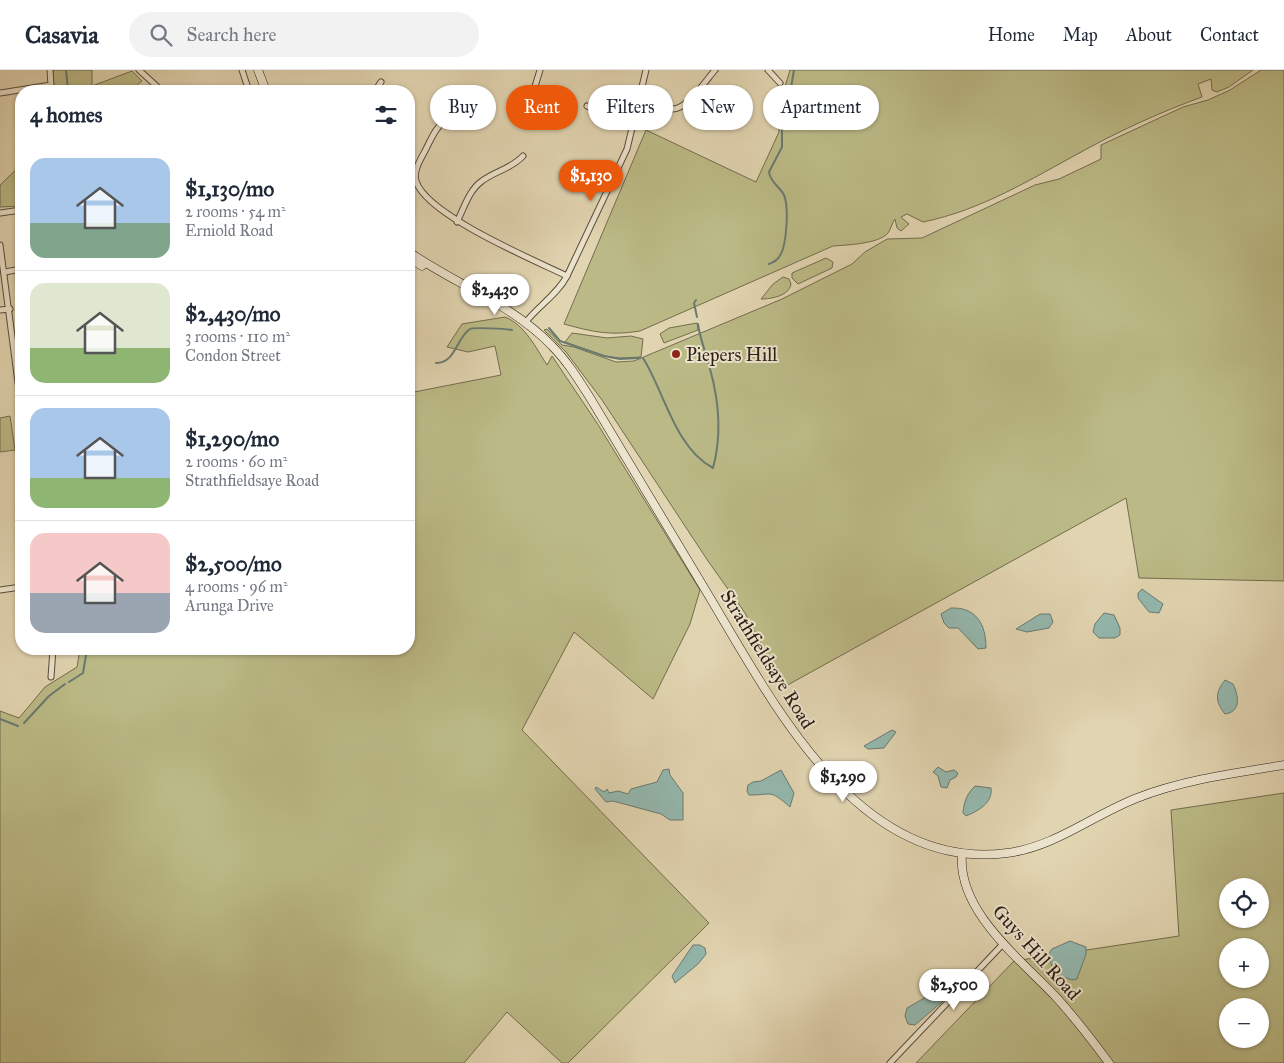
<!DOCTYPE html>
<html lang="en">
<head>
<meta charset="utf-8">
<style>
	:root { --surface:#fff; --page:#f2f2f3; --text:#1f2937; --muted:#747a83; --line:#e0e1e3; --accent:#ea580c }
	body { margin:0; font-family:"IM FELL Great Primer",serif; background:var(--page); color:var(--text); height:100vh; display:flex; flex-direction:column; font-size:19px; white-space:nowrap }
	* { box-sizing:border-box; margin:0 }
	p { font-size:16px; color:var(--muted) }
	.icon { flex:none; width:28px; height:28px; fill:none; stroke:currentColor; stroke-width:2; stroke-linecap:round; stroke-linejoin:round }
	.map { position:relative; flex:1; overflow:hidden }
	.details { position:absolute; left:15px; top:15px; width:400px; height:570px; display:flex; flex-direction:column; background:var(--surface); border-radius:20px; box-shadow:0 1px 4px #0004 }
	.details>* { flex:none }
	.guide { position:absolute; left:430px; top:15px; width:475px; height:45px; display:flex; gap:10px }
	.fabs { position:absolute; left:1219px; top:808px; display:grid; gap:10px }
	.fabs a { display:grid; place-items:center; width:50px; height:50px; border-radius:50%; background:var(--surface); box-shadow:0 1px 4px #0004; font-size:25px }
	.price { position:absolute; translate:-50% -42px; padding:0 11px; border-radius:18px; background:#fff; color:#222; font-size:16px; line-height:32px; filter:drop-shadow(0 1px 2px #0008) }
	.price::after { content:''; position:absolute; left:50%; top:30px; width:15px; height:11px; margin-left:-8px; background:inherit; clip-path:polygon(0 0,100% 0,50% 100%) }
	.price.on { background:var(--accent); color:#fff }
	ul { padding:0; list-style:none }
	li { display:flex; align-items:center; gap:15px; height:125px; padding:0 15px }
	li+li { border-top:1px solid var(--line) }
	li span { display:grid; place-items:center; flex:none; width:140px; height:100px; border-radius:15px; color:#555 }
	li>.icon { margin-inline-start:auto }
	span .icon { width:60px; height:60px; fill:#fffc; stroke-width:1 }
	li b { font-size:21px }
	h2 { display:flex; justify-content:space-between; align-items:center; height:60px; padding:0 15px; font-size:21px }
	.tag { padding:0 18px; border-radius:22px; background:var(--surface); box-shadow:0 1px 4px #0004; font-size:18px; line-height:45px }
	.tag.on { background:var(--accent); color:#fff }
	header { display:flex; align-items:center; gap:30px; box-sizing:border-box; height:70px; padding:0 25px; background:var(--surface); border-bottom:1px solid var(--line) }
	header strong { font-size:24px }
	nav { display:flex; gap:28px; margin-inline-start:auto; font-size:18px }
	.search { width:350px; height:45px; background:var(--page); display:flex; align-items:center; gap:12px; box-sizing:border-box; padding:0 18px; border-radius:28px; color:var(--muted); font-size:19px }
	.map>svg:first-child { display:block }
	.green { fill:#bbba86; stroke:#736c4e; fill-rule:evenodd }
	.water { fill:#94b8af; stroke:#6a7a71 }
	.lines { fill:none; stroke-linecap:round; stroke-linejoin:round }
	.stream { stroke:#6a7a71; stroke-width:2 }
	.street-casing { stroke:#584c3c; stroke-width:7 }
	.secondary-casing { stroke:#2b1e15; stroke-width:9 }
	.street { stroke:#ece3cc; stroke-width:5 }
	.secondary { stroke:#ece3cc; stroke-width:8 }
	.poi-dot { fill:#8f2418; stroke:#ece3cc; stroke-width:2 }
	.labels { text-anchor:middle; stroke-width:4; stroke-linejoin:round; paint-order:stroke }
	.poi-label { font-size:19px; fill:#2b1e15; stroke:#ece3cc; text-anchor:start }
	.street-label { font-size:19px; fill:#2b1e15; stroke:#ece3cc }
</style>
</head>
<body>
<header>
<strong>Casavia</strong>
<div class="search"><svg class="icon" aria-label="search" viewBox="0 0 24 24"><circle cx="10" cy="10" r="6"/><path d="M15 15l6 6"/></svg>Search here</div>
<nav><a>Home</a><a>Map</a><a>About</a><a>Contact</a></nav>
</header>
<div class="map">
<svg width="1284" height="993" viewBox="0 0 1284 993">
	<rect width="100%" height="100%" fill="#e1d4b0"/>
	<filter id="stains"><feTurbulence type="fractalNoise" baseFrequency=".004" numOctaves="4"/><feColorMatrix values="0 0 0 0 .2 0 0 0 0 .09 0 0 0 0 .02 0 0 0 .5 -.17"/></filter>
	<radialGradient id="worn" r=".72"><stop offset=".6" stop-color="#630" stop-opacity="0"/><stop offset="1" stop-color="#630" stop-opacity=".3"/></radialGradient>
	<!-- green -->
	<g class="green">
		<path d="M53,0H92V16L132,1L142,11L130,21H54Z"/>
		<path d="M790,0H1253L1229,17L1217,22L1212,20L1211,9L1198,14L1202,27C1161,42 1121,60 1083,81C1031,109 982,140 923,152L907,144L901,147L909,154L901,161L897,158L895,149C892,153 891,159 888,163C879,174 846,175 833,176L640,261C610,266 593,262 564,254L646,60L756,112L779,62L778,40Z"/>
		<path d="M1261,0H1284V511L1139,508L1126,428L784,617L745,543L708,491L602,330L566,282L544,260L547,259L562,275L574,277L616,292L634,291L782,229L852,194L865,182L887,169L922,168L1035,115L1059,109L1101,89V75L1183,37L1208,30L1230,20Z"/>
		<path d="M21,95V136L0,137V115Z"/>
		<path d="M826,188L833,192L832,198L798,214L792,208V203Z"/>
		<path d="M783,207L789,209L791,214C789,226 771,229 761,229L773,214Z"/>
		<path d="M505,247C525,255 536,278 547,295L552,286L597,353L700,520L690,554L653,629L574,562L522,660L709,853L568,993H562L507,942L464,993H0V641L19,648L45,617L77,597L80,579H409V323L501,305L495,276L468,282L447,277L462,254Z"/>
		<path d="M697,253L698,260L664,273L660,264L669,258Z"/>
		<path d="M572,263L607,268L631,266L643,269L641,287L620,288L605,286L565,272Z"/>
		<path d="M10,346L15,380L0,382V348Z"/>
		<path d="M1284,723V993H916L1014,891L1179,866L1171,740ZM1228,816H1260V849H1228ZM1228,876H1260V909H1228ZM1228,936H1260V969H1228Z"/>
	</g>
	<!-- water -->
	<g class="water">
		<path d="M1142,519L1163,534L1159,543L1149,542L1138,528V523Z"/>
		<path d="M951,538C976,537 986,554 986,578L978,579L958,558H949L944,553L941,544Z"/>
		<path d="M1104,543L1114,545L1120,558V565L1115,568H1099L1093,562L1095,554Z"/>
		<path d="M1040,544H1050L1053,552L1049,558L1027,562L1016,559Z"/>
		<path d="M1225,610L1233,614C1239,626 1241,642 1225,644C1215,632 1215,622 1225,610Z"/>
		<path d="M892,660L896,662L884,678L868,679L864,676Z"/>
		<path d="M938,697L946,702L954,700L958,703L956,707L950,710L947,718L941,717L938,706L933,702Z"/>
		<path d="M669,699L670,705L683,723V750H670L661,744L613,731L606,732L595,719L596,717L604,722L607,719L609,723L618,721L628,724L631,719L657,712L663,700Z"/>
		<path d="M781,700L794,723L790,737C769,719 774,725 749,725L747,721L748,715L753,712L761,711Z"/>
		<path d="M975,716L991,718C993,733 978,741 966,746L963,743C964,731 967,724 975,716Z"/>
		<path d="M1070,871L1086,877V884L1077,909L1072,910L1053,903L1049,883L1052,879Z"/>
		<path d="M693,875H700L705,878L706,884L698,894L675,913L672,906Z"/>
		<path d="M935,926L941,928L943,931L915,955L908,954L905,946L907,938L926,927Z"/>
	</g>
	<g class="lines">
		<!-- stream -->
		<g class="stream">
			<path d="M66,0L68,21"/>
			<path d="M769,194C773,192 777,191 779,187C787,177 789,137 784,125C780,117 770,112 769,102L782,77V40L791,18L794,0"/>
			<path d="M696,230L694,233L697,247"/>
			<path d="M549,258L560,271L604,286L620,289L640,288"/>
			<path d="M643,288C664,321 675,378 713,398C722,365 719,331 710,299C706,283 700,269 698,254"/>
			<path d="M436,293C456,293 456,268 470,259C473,257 508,259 512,260"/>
			<path d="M69,612L83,603L87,579"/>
			<path d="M0,649L18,656"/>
			<path d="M24,653L49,626L65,614"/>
		</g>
		<defs>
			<g id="street">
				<path d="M139,0L162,21"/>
				<path d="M242,0L249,21"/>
				<path d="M768,0L780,13"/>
				<path d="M375,21L381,12"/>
				<path d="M0,23L51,15L50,0"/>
				<path d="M533,23L540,0"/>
				<path d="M639,28C649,31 662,38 672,39C687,40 706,10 715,0"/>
				<path d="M587,36L633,56"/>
				<path d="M447,48C436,57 432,67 426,79C421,89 413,100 416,111C426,145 534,190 567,206"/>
				<path d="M0,143L21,140"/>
				<path d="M457,152C464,138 469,120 482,111C495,101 511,99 523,86"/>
				<path d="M0,175L21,335"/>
				<path d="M5,202L21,199"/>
				<path d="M0,240L10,239"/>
				<path d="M525,253C538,236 557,225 567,206L627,79L646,0"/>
				<path d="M0,520L21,517"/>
				<path d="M51,607L53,579"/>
				<path d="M890,993L1003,874"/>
			</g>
			<g id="secondary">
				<path d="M258,0L266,21"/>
				<path d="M409,182C455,214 512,234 552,276C568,292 580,312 592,331C630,394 668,458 706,521C771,629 857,803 1007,783C1055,777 1093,745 1137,728C1183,710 1235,703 1284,695"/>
				<path d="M409,188L422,196"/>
				<path d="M962,784C957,841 1021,890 1056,927C1075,948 1092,970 1109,993"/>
			</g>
		</defs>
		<!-- street casing -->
		<use href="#street" class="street-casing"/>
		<!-- secondary casing -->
		<use href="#secondary" class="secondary-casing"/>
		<!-- street -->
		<use href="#street" class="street"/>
		<!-- secondary -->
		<use href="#secondary" class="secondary"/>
	</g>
	<!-- markers -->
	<circle class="poi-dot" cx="676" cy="284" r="5"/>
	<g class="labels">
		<!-- poi labels -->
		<g class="poi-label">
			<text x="686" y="291">Piepers Hill</text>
		</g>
		<!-- street labels -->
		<g class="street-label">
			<text transform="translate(768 589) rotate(58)" y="7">Strathfieldsaye Road</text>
			<text transform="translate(1037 882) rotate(48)" y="7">Guys Hill Road</text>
		</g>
	</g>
	<rect width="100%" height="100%" filter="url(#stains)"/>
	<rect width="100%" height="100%" fill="url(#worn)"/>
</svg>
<div class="fabs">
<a><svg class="icon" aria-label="locate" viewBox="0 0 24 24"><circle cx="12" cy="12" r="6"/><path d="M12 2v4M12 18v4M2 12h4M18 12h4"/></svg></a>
<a>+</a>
<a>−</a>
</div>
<b class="price on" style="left:591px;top:132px">$1,130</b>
<b class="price" style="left:495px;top:246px">$2,430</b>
<b class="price" style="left:843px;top:733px">$1,290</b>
<b class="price" style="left:954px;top:941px">$2,500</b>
<div class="guide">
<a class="tag">Buy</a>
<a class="tag on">Rent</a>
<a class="tag">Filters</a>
<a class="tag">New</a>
<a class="tag">Apartment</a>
</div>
<section class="details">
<h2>4 homes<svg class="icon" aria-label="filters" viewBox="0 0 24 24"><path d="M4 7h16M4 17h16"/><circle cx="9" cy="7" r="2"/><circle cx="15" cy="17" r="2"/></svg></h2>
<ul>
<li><span style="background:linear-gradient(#a9c7e8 65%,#7fa58c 0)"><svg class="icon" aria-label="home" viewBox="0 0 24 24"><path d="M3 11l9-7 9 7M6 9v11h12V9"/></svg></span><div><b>$1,130/mo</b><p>2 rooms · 54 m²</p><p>Erniold Road</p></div></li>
<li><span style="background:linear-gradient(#dfe7d0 65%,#8fb573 0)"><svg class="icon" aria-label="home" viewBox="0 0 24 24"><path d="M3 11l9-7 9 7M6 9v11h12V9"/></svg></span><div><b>$2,430/mo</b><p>3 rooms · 110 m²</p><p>Condon Street</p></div></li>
<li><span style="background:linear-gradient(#a9c7e8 70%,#8fb573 0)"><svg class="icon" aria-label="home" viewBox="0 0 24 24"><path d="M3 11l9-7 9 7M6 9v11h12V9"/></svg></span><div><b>$1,290/mo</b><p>2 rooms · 60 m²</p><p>Strathfieldsaye Road</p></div></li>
<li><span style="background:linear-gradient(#f6c9c9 60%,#9aa5b1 0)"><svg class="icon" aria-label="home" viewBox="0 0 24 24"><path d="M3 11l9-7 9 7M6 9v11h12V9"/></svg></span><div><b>$2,500/mo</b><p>4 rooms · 96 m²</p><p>Arunga Drive</p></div></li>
</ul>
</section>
</div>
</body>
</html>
